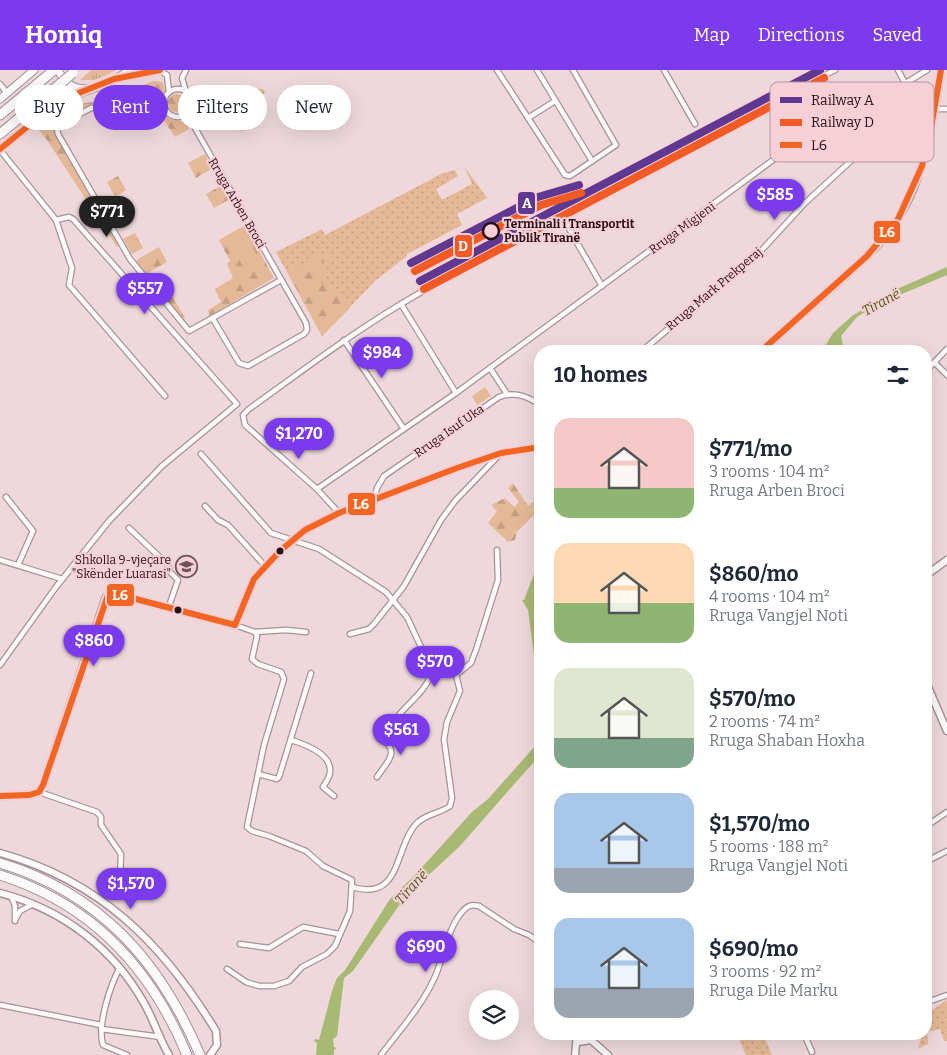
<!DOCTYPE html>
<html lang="en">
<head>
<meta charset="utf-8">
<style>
	:root { --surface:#fff; --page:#f2f2f3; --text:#1f2937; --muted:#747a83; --accent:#7c3aed }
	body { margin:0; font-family:Bitter,serif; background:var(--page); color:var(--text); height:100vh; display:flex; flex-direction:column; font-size:19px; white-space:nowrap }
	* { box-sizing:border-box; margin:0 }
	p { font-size:16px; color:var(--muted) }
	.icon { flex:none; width:28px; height:28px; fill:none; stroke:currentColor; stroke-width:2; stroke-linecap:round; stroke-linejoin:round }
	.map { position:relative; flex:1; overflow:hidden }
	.panel { position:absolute; left:534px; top:275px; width:398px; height:695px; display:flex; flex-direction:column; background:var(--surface); border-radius:20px; box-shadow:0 5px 20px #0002 }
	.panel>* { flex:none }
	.top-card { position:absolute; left:15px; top:15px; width:444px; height:45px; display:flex; gap:10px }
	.controls { position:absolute; left:469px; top:920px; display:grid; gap:10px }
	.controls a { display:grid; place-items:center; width:50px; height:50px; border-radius:50%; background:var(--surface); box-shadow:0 5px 20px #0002; font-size:25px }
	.price { position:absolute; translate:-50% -42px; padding:0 11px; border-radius:18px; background:var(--accent); color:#fff; font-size:16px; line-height:32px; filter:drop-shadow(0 1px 2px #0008) }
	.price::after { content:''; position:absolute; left:50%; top:30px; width:15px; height:11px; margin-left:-8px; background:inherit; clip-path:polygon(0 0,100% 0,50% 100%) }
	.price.active { background:#222; color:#fff }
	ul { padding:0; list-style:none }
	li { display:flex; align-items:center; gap:15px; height:125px; padding:0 20px }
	li span { display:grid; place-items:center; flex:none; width:140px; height:100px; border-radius:15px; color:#555 }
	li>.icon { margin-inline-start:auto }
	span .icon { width:60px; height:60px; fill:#fffc; stroke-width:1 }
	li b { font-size:21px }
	h2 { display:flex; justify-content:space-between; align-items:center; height:60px; padding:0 20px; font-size:21px }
	.tag { padding:0 18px; border-radius:22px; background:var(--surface); box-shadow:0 5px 20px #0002; font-size:18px; line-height:45px }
	.tag.active { background:var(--accent); color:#fff }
	header { display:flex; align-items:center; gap:30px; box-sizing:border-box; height:70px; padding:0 25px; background:var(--accent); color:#fff }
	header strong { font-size:24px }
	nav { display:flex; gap:28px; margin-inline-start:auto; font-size:18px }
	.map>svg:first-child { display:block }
	.grass { fill:url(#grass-dots) }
	.forest { fill:url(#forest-firs) }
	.park { fill:url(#park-tufts) }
	.pitch { fill:#e5b997 }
	.water { fill:#a7b972 }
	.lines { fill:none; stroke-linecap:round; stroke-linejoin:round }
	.street-casing { stroke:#a79397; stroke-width:7 }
	.secondary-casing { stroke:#a79397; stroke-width:9 }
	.primary-casing { stroke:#a79397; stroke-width:9 }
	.highway-casing { stroke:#a79397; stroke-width:11 }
	.street { stroke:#fcf9fa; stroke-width:4.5 }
	.secondary { stroke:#fcf9fa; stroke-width:6 }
	.primary { stroke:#fcf9fa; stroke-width:7 }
	.highway { stroke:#fcf9fa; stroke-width:9 }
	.highway-bridge-casing { stroke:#a79397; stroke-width:11; stroke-linecap:butt }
	.highway-bridge { stroke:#fcf9fa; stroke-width:9 }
	.bus-1-casing { stroke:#f7cfd6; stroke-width:10 }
	.bus-1 { stroke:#f26522; stroke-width:6 }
	.rail-1-casing { stroke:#f7cfd6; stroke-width:11 }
	.rail-2-casing { stroke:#f7cfd6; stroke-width:11 }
	.rail-1 { stroke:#5f3892; stroke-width:8 }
	.rail-2 { stroke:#f15a24; stroke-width:8 }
	.stop-dot { fill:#f7cfd6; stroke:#271016; stroke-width:2.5 }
	.bus-dot { fill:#271016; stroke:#f7cfd6; stroke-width:2 }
	.labels { text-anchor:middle; stroke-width:4.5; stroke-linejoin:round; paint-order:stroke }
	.street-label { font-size:12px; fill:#271016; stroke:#f7cfd6 }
	.stop-label { font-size:12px; font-weight:bold; fill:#271016; stroke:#f7cfd6; text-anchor:start }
	.poi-label { font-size:12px; fill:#271016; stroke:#f7cfd6; text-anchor:end }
	.water-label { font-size:14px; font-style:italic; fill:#4a6119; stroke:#f7cfd6 }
	.key { fill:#f7cfd6; stroke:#b9969c; stroke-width:1 }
	.key-label { font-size:14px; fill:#271016 }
	.line-badge { stroke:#f7cfd6; stroke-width:2 }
	.badge-label { font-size:14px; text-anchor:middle; font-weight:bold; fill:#fff }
</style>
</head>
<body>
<header>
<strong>Homiq</strong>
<nav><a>Map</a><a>Directions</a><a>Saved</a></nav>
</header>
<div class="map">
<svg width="947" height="985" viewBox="0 0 947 985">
	<defs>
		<pattern id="grass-dots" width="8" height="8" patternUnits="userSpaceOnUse" patternTransform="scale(1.25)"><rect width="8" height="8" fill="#e5b997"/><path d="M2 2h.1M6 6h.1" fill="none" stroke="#c49e81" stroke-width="1.8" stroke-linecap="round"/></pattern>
		<pattern id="forest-firs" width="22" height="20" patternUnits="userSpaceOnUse" patternTransform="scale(1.25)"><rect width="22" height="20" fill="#e5b997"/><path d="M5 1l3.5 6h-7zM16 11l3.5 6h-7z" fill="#c49e81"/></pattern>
		<pattern id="park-tufts" width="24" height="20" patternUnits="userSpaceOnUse" patternTransform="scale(1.25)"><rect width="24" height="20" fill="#e5b997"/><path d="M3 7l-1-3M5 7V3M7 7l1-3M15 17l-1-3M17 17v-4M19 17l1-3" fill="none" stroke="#c49e81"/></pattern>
	</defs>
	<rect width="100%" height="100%" fill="#eed8dc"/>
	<!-- grass -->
	<g class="grass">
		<path d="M254,19H263L265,22L253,41L246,38L237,26L245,21Z"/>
		<path d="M234,32L244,44L251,46L244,61H241C235,52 230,43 234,32Z"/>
		<path d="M464,96L487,128L457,144L462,155L407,184V186L375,211L322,266L276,182L322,159L325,165L443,103L455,100L458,106L436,119L442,130L472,114Z"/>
		<path d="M947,930V971H944L940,959L927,962L928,974L918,979L922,964H925L928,943Z"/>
		<path d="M737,964H763L772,985H746Z"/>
	</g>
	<!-- forest -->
	<g class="forest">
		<path d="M153,11L162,12C166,19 166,25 159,29L86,37L54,58L55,65L119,175L117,177L47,70L36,57L65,36L107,30Z"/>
		<circle cx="177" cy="33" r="9"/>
		<path d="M149,39L121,55L114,42Z"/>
		<path d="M162,43L170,49L186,52L189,59L175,67L161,46Z"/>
		<path d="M205,84L213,98L196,108L188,93Z"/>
		<path d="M118,106L126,120L115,127L107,112Z"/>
		<path d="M222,115L230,129L214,138L206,124Z"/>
		<path d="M245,155L274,208L209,246L208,240L221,232L215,219L233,208L227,194L230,191L219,170Z"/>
		<path d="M159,177L167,192L146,204L136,192L138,189Z"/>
		<path d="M317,181L331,188L324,192L320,190L316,192L315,196H320L328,201L321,213C332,217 348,227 350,238L322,266L286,200L303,194Z"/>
		<path d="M159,203L185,248L182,250L150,209Z"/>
		<path d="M513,413L528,436L540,427V439L517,462L515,470L508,472L488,453L497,441L491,435L505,428L514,437L519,432L508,418Z"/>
	</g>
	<!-- park -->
	<g class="park">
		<path d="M91,0H117L95,10H80Z"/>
		<path d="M135,163L143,178L132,184L123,169Z"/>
	</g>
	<!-- pitch -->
	<g class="pitch">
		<path d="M242,159L259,189L244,198L227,168Z"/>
		<path d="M485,317L491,326L477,335L472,326Z"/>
	</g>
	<!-- water -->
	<g class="water">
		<path d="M947,197V205L878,234L857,247L841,266L843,276L841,281H822L833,263L852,246L897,219Z"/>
		<path d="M540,488V685L459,777L405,827L353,901L344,908L337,966L333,969L334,977L337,978L334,980V985H316L317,973L314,971L315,969L319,970L332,921L337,908L345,900L390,829L415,805L472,742L488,729L536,675L539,669V624L528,540L522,530H524Z"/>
	</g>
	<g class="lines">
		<defs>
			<g id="street">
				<path d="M159,0L167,5L169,22"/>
				<path d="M497,0L565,105L570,106L616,75L573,0"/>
				<path d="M537,0L592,91"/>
				<path d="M664,0L695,54"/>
				<path d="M898,0L905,13"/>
				<path d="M0,14L7,23"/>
				<circle cx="178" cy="33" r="14"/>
				<path d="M186,22L182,8L186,0"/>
				<path d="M165,30L156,34L91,38L60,55L57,58L58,64L130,189L189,261L281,210"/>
				<path d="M190,38L195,58L306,253L307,260L304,264L248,296L239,293L213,249"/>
				<path d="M936,39H947"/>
				<path d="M528,48L555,31"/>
				<path d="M0,80L56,150L72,198L69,215L165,326"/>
				<path d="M561,145L602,216"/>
				<path d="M401,234L456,323"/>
				<path d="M344,270L404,359"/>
				<path d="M642,281L761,181L805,133L866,77L880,69C897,73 906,90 926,82"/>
				<path d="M935,293L947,305"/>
				<path d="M490,298L507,324"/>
				<path d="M925,302L947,279"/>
				<path d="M201,384L271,463L319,479L386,522L407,547L421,577L433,594L456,605L460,621L447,652L444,669L452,728L450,736C439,744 425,744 416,754C394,778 402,832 352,817"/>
				<path d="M317,419L456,323L792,76L852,46L927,0"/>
				<path d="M6,427L33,461L18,495"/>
				<path d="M374,430L377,418L384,406L499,327C514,321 527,326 540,335"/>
				<path d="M205,436L218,450L228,455L265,496"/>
				<path d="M339,443L317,419L245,355L243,345L249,339C299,303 348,266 401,234C542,150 690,77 835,0"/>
				<path d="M129,458L168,495L170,502L178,510L169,536"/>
				<path d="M0,490L62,509"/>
				<path d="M235,555L255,562L286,560L306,562"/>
				<path d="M350,564L369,559L374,554L404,516L441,450L455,431L501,383"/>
				<path d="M0,595L56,517L109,451L162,396L237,334L73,149L69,147L56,150"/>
				<path d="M456,605L471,593L476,580L498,510L497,480"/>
				<path d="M291,670C304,674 332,684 330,702C330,707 326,712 323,717L334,726"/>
				<path d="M258,704L277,709L279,707L311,603"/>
				<path d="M377,707C386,693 401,682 382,669C387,661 392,653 398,646C412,629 431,618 433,594"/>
				<path d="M39,722L97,742L101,747V755L121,784L120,810L127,821"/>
				<path d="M925,757L947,742"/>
				<path d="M925,792L947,781"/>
				<path d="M11,826L15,836V851"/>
				<path d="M16,848L20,841L33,834"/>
				<path d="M240,874L269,878L303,857L339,864"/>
				<path d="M120,897C110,916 97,955 103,975L127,985"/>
				<path d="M227,899L246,912L259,916H274L289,911L302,897L327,884L335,876L350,841L352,810L323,796L306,781L269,766L252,761L247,757L264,675L284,609L281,602L258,594L252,589L257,566L255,562"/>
				<path d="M925,933L947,925"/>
				<path d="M0,935L101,955"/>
				<path d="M101,959L161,967"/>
				<path d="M804,964L812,982"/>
				<path d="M381,985C399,961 421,937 434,909C444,888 447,859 462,842C467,836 471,834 479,836L514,859L529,865L540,873"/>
			</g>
			<g id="secondary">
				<path d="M761,281C785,260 808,239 832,218C856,196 880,177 898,149C926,104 933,51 941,0"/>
				<path d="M925,506L947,490"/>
				<path d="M925,610L947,661"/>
				<path d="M0,726L29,725L39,722L43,715L106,527L109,522L235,555L254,509L280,481L305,460L339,443L457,398L501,383L540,377"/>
				<path d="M0,783C101,811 163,874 216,961L217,975L210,985"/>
				<path d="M0,823C62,839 113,878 144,933C154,950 159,969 169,985"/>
				<path d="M578,972L591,970L608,985"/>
				<path d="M575,985L577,964"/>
			</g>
			<g id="primary">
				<path d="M58,0C75,35 107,13 131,0"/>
				<path d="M126,6L160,0"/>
				<path d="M0,29L34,0"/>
				<path d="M0,79L54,35L66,28L98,17"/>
			</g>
			<g id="highway">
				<path d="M0,45L54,0"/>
				<path d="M0,64L49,23"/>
				<path d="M0,793C100,823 160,891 200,985"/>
				<path d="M0,805C92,834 151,898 187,985"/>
			</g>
		</defs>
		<!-- street casing -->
		<use href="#street" class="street-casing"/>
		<!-- secondary casing -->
		<use href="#secondary" class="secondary-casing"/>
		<!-- primary casing -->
		<use href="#primary" class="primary-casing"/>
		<!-- highway casing -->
		<use href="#highway" class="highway-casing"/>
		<!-- street -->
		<use href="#street" class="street"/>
		<!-- secondary -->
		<use href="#secondary" class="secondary"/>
		<!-- primary -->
		<use href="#primary" class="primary"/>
		<!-- highway -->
		<use href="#highway" class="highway"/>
		<defs>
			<path id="highway-bridge" d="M49,23L73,3"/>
		</defs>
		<!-- highway-bridge casing -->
		<use href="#highway-bridge" class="highway-bridge-casing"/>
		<!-- highway-bridge -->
		<use href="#highway-bridge" class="highway-bridge"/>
		<defs>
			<g id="bus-1">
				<path d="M0,79L54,35L66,28L114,9L160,0"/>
				<path d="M761,281L867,186L898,149L922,96L931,58L941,0"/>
				<path d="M0,726L29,725L39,722L43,715L109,522L235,555L254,509L280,481L305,460L339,443L457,398L501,383L540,377"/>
			</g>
		</defs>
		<!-- bus-1 casing -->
		<use href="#bus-1" class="bus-1-casing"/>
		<!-- bus-1 -->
		<use href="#bus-1" class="bus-1"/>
		<defs>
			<g id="rail-1">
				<path d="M411,193L538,127L579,115"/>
				<path d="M420,211L820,0"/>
			</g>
			<g id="rail-2">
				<path d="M415,201L541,135L581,123"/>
				<path d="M424,219L824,8"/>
			</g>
		</defs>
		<!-- rail-1 casing -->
		<use href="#rail-1" class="rail-1-casing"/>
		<!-- rail-2 casing -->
		<use href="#rail-2" class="rail-2-casing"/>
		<!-- rail-1 -->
		<use href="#rail-1" class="rail-1"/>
		<!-- rail-2 -->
		<use href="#rail-2" class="rail-2"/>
	</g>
	<!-- icons -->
	<defs>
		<symbol id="school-ring" viewBox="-11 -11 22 22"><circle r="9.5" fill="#f7cfd6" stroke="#6d565b" stroke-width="1.5"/><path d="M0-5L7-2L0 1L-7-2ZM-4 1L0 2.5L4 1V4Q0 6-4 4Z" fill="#6d565b"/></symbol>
	</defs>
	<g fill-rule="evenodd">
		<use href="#school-ring" x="174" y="484" width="25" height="25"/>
	</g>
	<!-- markers -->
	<circle class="stop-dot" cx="491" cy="161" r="8"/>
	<g class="bus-dot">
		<circle cx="280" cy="481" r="4.5"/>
		<circle cx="178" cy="540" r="4.5"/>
	</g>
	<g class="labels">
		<!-- street labels -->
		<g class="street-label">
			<text transform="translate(237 133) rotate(60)" y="4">Rruga Arben Broci</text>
			<text transform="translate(682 158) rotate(-36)" y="4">Rruga Migjeni</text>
			<text transform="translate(714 219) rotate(-40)" y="4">Rruga Mark Prekperaj</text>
			<text transform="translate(449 361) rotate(-35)" y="4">Rruga Isuf Uka</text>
		</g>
		<!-- stop labels -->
		<g class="stop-label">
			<text x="504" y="158">Terminali i Transportit<tspan x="504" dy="14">Publik Tiranë</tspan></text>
		</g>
		<!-- poi labels -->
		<g class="poi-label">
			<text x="171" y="494">Shkolla 9-vjeçare<tspan x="171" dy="14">"Skënder Luarasi"</tspan></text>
		</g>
		<!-- water labels -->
		<g class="water-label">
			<text transform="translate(881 232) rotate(-29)" y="5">Tiranë</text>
			<text transform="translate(411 817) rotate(-48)" y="5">Tiranë</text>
		</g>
	</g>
	<!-- legend -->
	<rect x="770" y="12" width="164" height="80" rx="8" class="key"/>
	<rect x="780" y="27" width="22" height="6" fill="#5f3892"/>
	<rect x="780" y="49" width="22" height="7" fill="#f15a24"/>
	<rect x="780" y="72" width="22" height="6" fill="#f26522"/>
	<g class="key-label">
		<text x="811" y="35">Railway A</text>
		<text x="811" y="57">Railway D</text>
		<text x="811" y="80">L6</text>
	</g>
	<g class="line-badge">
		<rect x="517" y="121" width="19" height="24" rx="5" fill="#5f3892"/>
		<rect x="873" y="150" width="28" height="24" rx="5" fill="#f26522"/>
		<rect x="454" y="164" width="19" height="24" rx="5" fill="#f15a24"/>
		<rect x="347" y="422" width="29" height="24" rx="5" fill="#f26522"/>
		<rect x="106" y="513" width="29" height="24" rx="5" fill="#f26522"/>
	</g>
	<g class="badge-label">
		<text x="527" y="138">A</text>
		<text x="887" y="167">L6</text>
		<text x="463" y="181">D</text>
		<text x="361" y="439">L6</text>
		<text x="120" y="530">L6</text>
	</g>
</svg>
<div class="controls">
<a><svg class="icon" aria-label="layers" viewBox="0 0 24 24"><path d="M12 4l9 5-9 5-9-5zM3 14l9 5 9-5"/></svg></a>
</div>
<b class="price" style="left:775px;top:151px">$585</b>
<b class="price active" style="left:107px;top:168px">$771</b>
<b class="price" style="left:145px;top:245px">$557</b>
<b class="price" style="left:382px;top:309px">$984</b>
<b class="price" style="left:299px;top:390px">$1,270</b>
<b class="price" style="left:94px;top:597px">$860</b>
<b class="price" style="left:435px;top:618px">$570</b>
<b class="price" style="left:401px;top:686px">$561</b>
<b class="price" style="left:131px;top:840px">$1,570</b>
<b class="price" style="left:426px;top:903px">$690</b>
<div class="top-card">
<a class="tag">Buy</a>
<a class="tag active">Rent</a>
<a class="tag">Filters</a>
<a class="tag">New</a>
</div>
<section class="panel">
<h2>10 homes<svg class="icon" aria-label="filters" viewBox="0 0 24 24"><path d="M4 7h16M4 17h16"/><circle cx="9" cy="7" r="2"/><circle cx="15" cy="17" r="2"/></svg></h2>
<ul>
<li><span style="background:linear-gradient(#f6c9c9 70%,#8fb573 0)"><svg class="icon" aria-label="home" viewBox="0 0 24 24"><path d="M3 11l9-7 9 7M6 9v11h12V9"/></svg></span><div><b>$771/mo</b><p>3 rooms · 104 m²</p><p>Rruga Arben Broci</p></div></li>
<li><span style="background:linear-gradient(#ffd9b3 60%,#8fb573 0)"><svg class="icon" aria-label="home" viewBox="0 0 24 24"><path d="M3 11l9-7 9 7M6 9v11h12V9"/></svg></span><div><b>$860/mo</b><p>4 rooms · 104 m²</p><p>Rruga Vangjel Noti</p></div></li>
<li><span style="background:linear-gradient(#dfe7d0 70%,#7fa58c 0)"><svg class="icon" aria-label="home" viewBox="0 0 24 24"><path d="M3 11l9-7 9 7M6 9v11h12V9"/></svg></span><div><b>$570/mo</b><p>2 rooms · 74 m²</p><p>Rruga Shaban Hoxha</p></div></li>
<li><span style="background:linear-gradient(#a9c7e8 75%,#9aa5b1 0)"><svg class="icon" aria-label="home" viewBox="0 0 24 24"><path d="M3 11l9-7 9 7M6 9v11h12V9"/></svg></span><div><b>$1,570/mo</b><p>5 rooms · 188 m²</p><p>Rruga Vangjel Noti</p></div></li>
<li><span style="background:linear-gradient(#a9c7e8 70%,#9aa5b1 0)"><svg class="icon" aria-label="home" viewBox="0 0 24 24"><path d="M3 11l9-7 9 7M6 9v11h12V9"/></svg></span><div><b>$690/mo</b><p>3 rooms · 92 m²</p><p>Rruga Dile Marku</p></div></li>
</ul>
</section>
</div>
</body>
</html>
